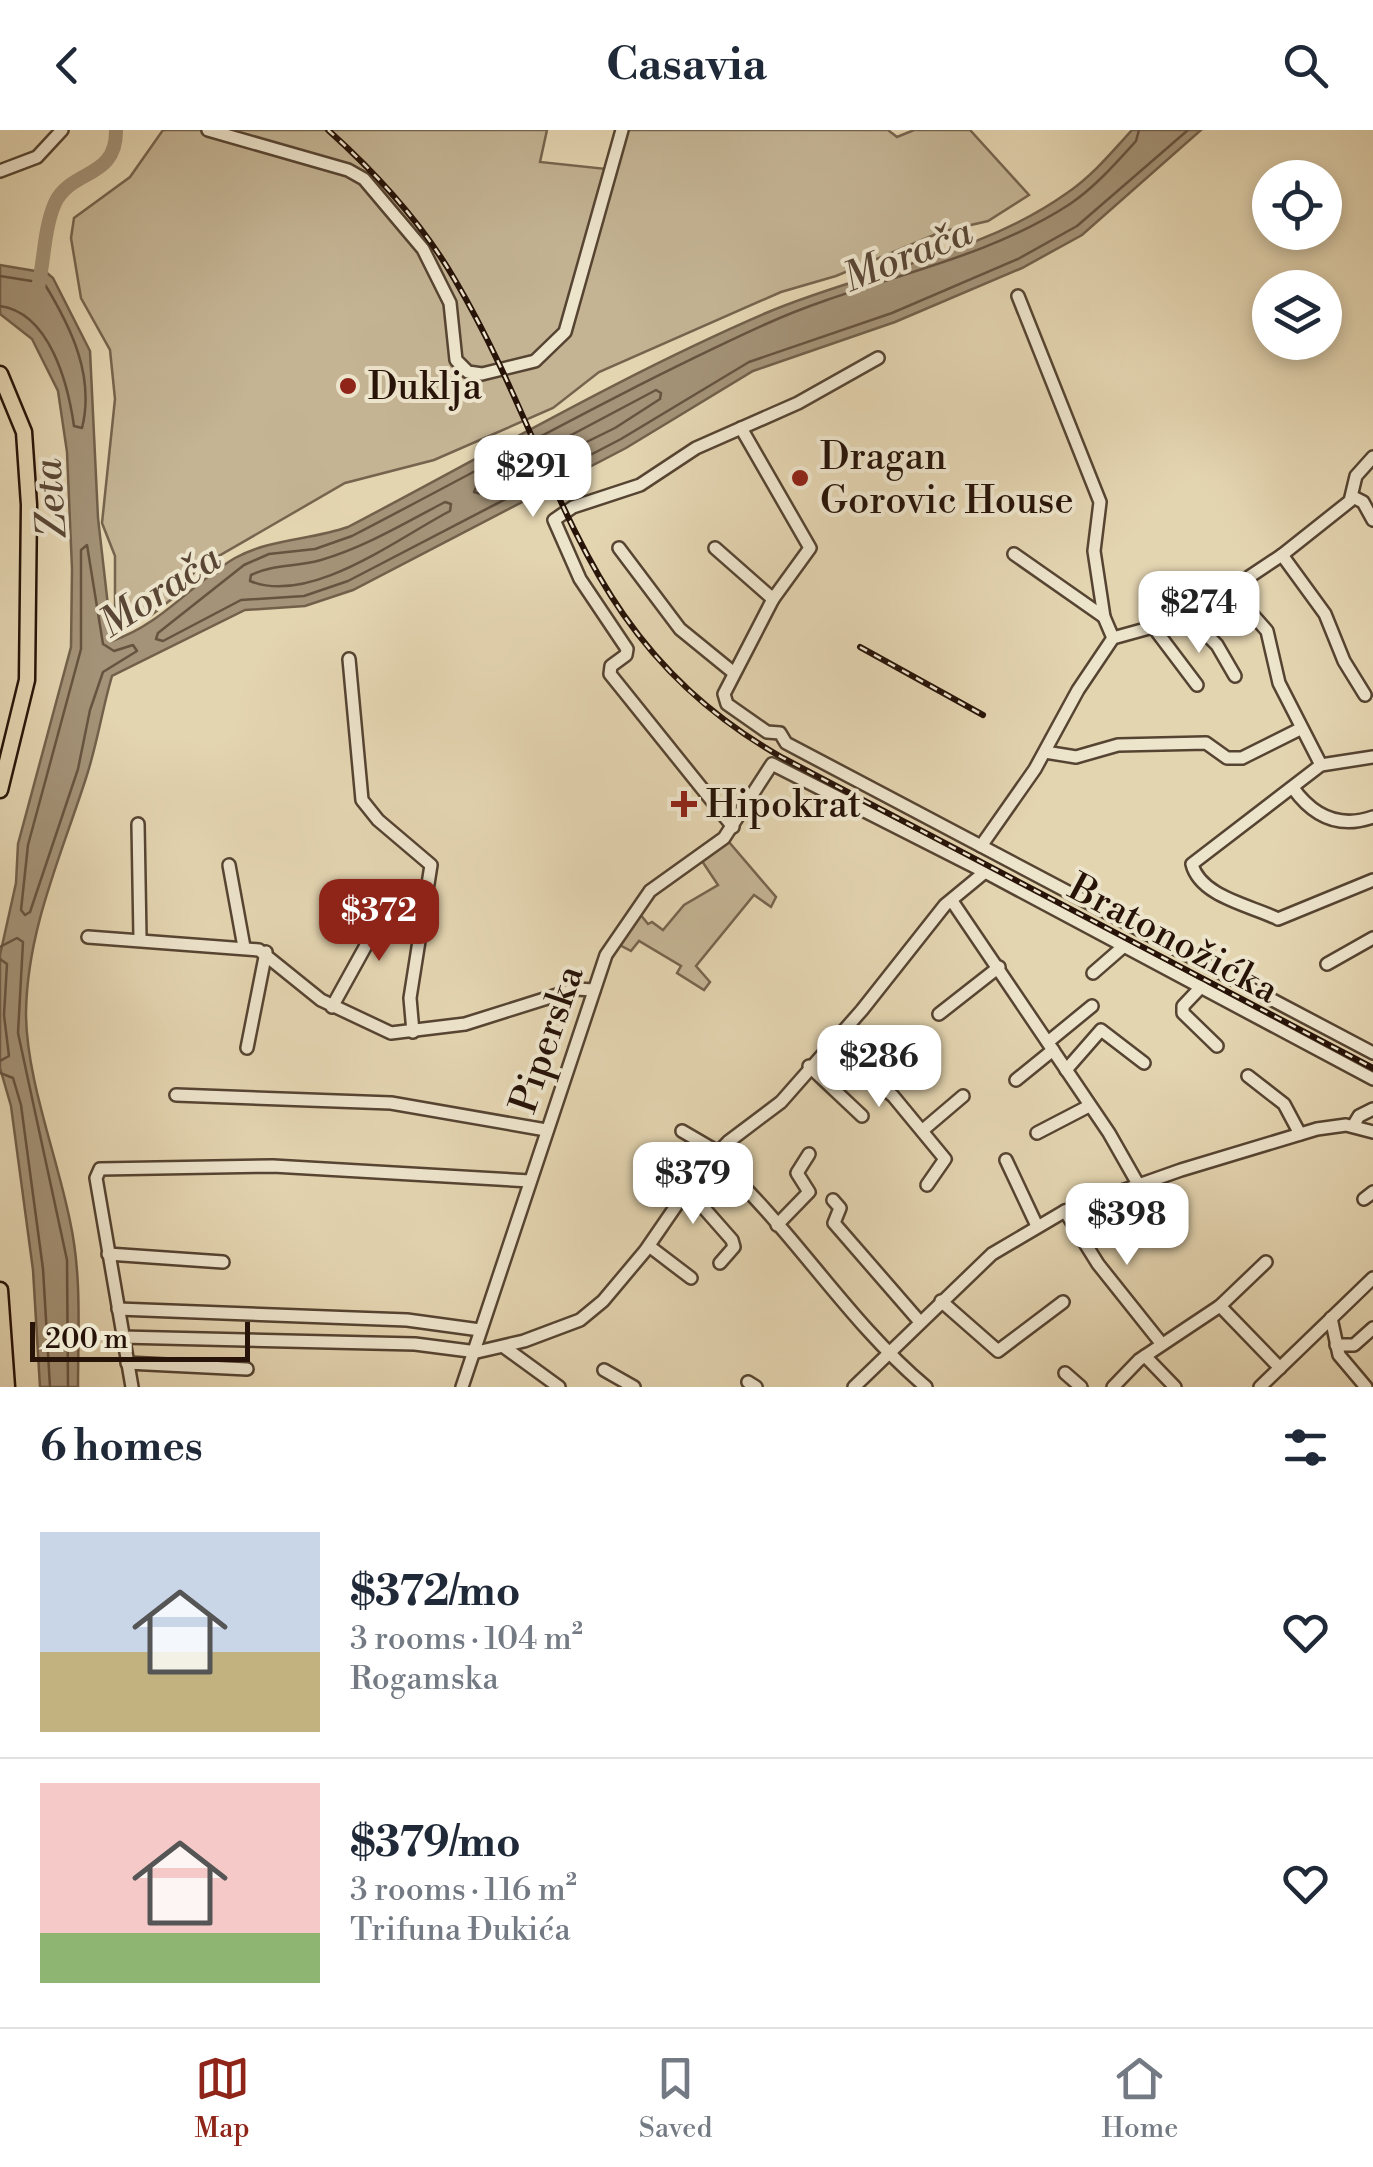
<!DOCTYPE html>
<html lang="en">
<head>
<meta charset="utf-8">
<style>
	:root { --surface:#fff; --page:#f6f6f7; --text:#1f2937; --muted:#747a83; --line:#e0e1e3; --accent:#8f2418 }
	body { margin:0; font-family:"Libre Bodoni",serif; background:var(--page); color:var(--text); height:100vh; display:flex; flex-direction:column; font-size:38px; white-space:nowrap }
	* { box-sizing:border-box; margin:0 }
	p { font-size:32px; color:var(--muted) }
	.icon { flex:none; width:55px; height:55px; fill:none; stroke:currentColor; stroke-width:2; stroke-linecap:round; stroke-linejoin:round }
	.map { position:relative; height:1257px; overflow:hidden }
	.side { display:flex; flex-direction:column; background:var(--surface); flex:1 }
	.side>* { flex:none }
	.controls { position:absolute; left:1252px; top:30px; display:grid; gap:20px }
	.controls a { display:grid; place-items:center; width:90px; height:90px; border-radius:50%; background:var(--surface); box-shadow:0 5px 15px #0003; font-size:50px }
	.scale { position:absolute; left:30px; bottom:25px; width:220px; box-sizing:border-box; padding-left:10px; border:5px solid #271308; border-top:0; font-size:28px; line-height:35px; white-space:nowrap; color:#271308; -webkit-text-stroke:8px #ede4cc; paint-order:stroke }
	.price { position:absolute; translate:-50% -85px; padding:0 22px; border-radius:20px; background:#fff; color:#222; font-size:32px; line-height:65px; filter:drop-shadow(0 2px 5px #0008) }
	.price::after { content:''; position:absolute; left:50%; top:60px; width:30px; height:22px; margin-left:-15px; background:inherit; clip-path:polygon(0 0,100% 0,50% 100%) }
	.price.on { background:var(--accent); color:#fff }
	ul { padding:0; list-style:none }
	li { display:flex; align-items:center; gap:30px; height:250px; padding:0 40px }
	li+li { border-top:2px solid var(--line) }
	li span { display:grid; place-items:center; flex:none; width:280px; height:200px; border-radius:0px; color:#555 }
	li>.icon { margin-inline-start:auto }
	span .icon { width:120px; height:120px; fill:#fffc; stroke-width:1 }
	li b { font-size:42px }
	h2 { display:flex; justify-content:space-between; align-items:center; height:120px; padding:0 40px; font-size:42px }
	header { display:flex; justify-content:space-between; align-items:center; height:130px; padding:0 40px; background:var(--surface); font-size:45px; font-weight:700 }
	.dock { display:flex; justify-content:space-around; align-items:center; height:140px; border-top:2px solid var(--line); background:var(--surface); font-size:28px; color:var(--muted) }
	.dock a { display:grid; justify-items:center; gap:5px }
	.dock .on { color:var(--accent) }
	.map>svg:first-child { display:block }
	.green { fill:#c4b494; stroke:#76644e; stroke-width:2.5 }
	.water { fill:#a49378; stroke:#72604b; stroke-width:2.5 }
	.lines { fill:none; stroke-linecap:round; stroke-linejoin:round }
	.shore { stroke:#665340; stroke-width:2.5 }
	.river { stroke:#a49378; stroke-width:14 }
	.minor-casing { stroke:#564432; stroke-width:16 }
	.major-casing { stroke:#271308; stroke-width:19 }
	.minor { stroke:#ede4cc; stroke-width:11 }
	.major { stroke:#e4d5b1; stroke-width:14 }
	.rail-casing { stroke:#271308; stroke-width:6 }
	.rail { stroke:#ede4cc; stroke-width:2.5; stroke-dasharray:8; stroke-linecap:butt }
	.poi-dot { fill:#8f2418; stroke:#ede4cc; stroke-width:4 }
	.labels { text-anchor:middle; stroke-width:8; stroke-linejoin:round; paint-order:stroke }
	.poi-label { font-size:38px; fill:#271308; stroke:#ede4cc; text-anchor:start }
	.street-label { font-size:38px; fill:#271308; stroke:#ede4cc }
	.water-label { font-size:40px; font-style:italic; fill:#594635; stroke:#ede4cc }
</style>
</head>
<body>
<header><svg class="icon" aria-label="back" viewBox="0 0 24 24"><path d="M15 5l-7 7 7 7"/></svg>Casavia<svg class="icon" aria-label="search" viewBox="0 0 24 24"><circle cx="10" cy="10" r="6"/><path d="M15 15l6 6"/></svg></header>
<div class="map">
<svg width="1373" height="1257" viewBox="0 0 1373 1257">
	<rect width="100%" height="100%" fill="#e4d5b1"/>
	<filter id="stains"><feTurbulence type="fractalNoise" baseFrequency=".002" numOctaves="4"/><feColorMatrix values="0 0 0 0 .2 0 0 0 0 .09 0 0 0 0 .02 0 0 0 .5 -.17"/></filter>
	<radialGradient id="worn" r=".72"><stop offset=".6" stop-color="#630" stop-opacity="0"/><stop offset="1" stop-color="#630" stop-opacity=".3"/></radialGradient>
	<!-- green -->
	<g class="green">
		<path d="M163,0H547L540,32L615,40L625,0H888L897,7L914,0H970L1029,65L988,91L941,102L836,146L781,162L599,242L553,278L434,330L345,353L198,438L173,468L149,487L125,490L115,483V426L102,393L115,269L110,220L81,168L71,108L74,88L130,47Z"/>
		<path d="M729,712L776,767L771,777L754,765L696,836L710,852L704,860L677,843L681,836L639,811L631,821L616,813L640,784L648,794L652,792L663,800L684,775L718,755L702,731Z"/>
	</g>
	<!-- water -->
	<path class="water" d="M1132,0H1201L1082,105L1022,138L895,192L753,241L626,318L353,460L305,476L245,480L112,546C102,580 97,615 86,648C61,726 27,800 26,883C26,948 57,1026 70,1091C82,1146 78,1201 78,1257H40L33,1140L11,976L0,938V825L16,753L18,714L71,517L72,439L67,322L58,261L32,209L0,184V135L47,143L53,148L90,221L98,388L112,511C162,494 191,454 235,428C269,409 311,410 348,397C486,325 622,245 766,183C864,141 979,126 1067,63C1092,46 1112,22 1132,0Z"/>
	<g class="lines">
		<!-- shore -->
		<g class="shore">
			<path d="M1139,0L1136,11C1116,33 1095,57 1070,74C978,134 865,149 766,194C625,258 489,335 352,406L315,419L269,424L244,435L158,503L156,509L163,511L241,470L304,466L348,451L621,309L749,232L892,183L1018,129L1077,96L1188,0"/>
			<path d="M0,146L44,153C71,197 95,246 82,298L74,296C68,254 50,183 0,176"/>
			<path d="M656,260L661,263L660,269L615,298L481,364L474,362L477,355Z"/>
			<path d="M445,372L451,374L450,381C398,408 310,476 250,451L251,445C274,434 297,437 321,430C365,417 405,393 445,372Z"/>
			<path d="M87,415L103,514L114,521L133,515L137,521L103,542L90,580L78,639L30,782L25,785L21,780L28,715L81,519V420Z"/>
			<path d="M0,817L17,808L23,812L18,903L67,1130L68,1257"/>
			<path d="M0,829L7,834L4,885L9,926L0,931"/>
			<path d="M0,943L13,948L21,975L43,1139L50,1257"/>
		</g>
		<!-- river -->
		<path class="river" d="M38,158C44,132 44,98 55,73C71,39 117,49 116,0"/>
		<defs>
			<g id="minor">
				<path d="M208,0L348,40L364,49L423,119L450,173L456,230L468,242L482,244L535,231L565,202L622,0"/>
				<path d="M0,41L37,27L62,0"/>
				<path d="M1018,166L1100,372L1094,421L1104,487L1113,508"/>
				<path d="M741,298L810,418L773,469L724,564L727,574L767,602L780,603L786,613L1373,923"/>
				<path d="M1353,367L1363,372L1373,390"/>
				<path d="M619,418L680,499L734,543"/>
				<path d="M715,418L773,469"/>
				<path d="M1014,424L1104,487"/>
				<path d="M1282,425L1325,484L1344,531L1365,565"/>
				<path d="M1229,458L1267,501L1279,553L1321,635"/>
				<path d="M1189,487L1217,515L1235,546"/>
				<path d="M1154,498L1197,555"/>
				<path d="M349,529L362,670L378,690L431,735L410,868L413,902"/>
				<path d="M1045,622L1076,627L1118,615L1206,613L1227,628H1242L1300,599"/>
				<path d="M1373,627L1321,635L1192,734C1200,767 1253,776 1278,789L1373,750"/>
				<path d="M1293,658C1313,686 1339,699 1373,687"/>
				<path d="M138,694L140,808"/>
				<path d="M733,697L610,544L611,536L626,525L627,519L580,449L554,390L573,377L640,355L696,318L798,273L878,228"/>
				<path d="M981,716L1035,639L1078,560L1113,508L1189,487L1282,425L1350,371L1356,346L1373,327"/>
				<path d="M229,735L244,817"/>
				<path d="M952,771L1109,1003L1138,1054"/>
				<path d="M88,807L259,820L321,870L391,903L465,894L576,859L594,860"/>
				<path d="M1327,834L1373,808"/>
				<path d="M1093,843L1124,816"/>
				<path d="M1202,856L1183,876V883L1217,916"/>
				<path d="M332,877L390,772"/>
				<path d="M939,884L999,837"/>
				<path d="M1048,912L1092,876"/>
				<path d="M831,914L893,966L945,1029L927,1055"/>
				<path d="M247,918L266,822"/>
				<path d="M809,936L862,986"/>
				<path d="M1066,940L1101,900L1144,933"/>
				<path d="M1248,946L1284,974L1300,1004"/>
				<path d="M1016,950L1053,920"/>
				<path d="M176,965L391,973L546,1000"/>
				<path d="M1353,996L1359,986L1373,979"/>
				<path d="M923,1000L963,966"/>
				<path d="M682,1001L718,1022"/>
				<path d="M1037,1003L1089,976"/>
				<path d="M713,1027C792,1097 845,1189 926,1257"/>
				<path d="M1006,1030L1037,1096"/>
				<path d="M688,1060L732,1110L734,1117L720,1133"/>
				<path d="M1364,1069L1373,1062"/>
				<path d="M833,1070L840,1078L834,1093L920,1192"/>
				<path d="M1065,1081L1098,1134L1161,1213"/>
				<path d="M777,1095L809,1062L797,1043L809,1024"/>
				<path d="M649,1116L691,1148"/>
				<path d="M108,1124L223,1132"/>
				<path d="M941,1171L998,1221L1063,1172"/>
				<path d="M1220,1176L1280,1238"/>
				<path d="M118,1179L407,1190L480,1200"/>
				<path d="M1331,1188L1339,1225L1366,1257"/>
				<path d="M121,1207L415,1214L477,1222L524,1211L580,1190L603,1171L645,1121L700,1041L728,1012L781,972L862,880L945,775L985,742L1373,949"/>
				<path d="M1336,1215H1354L1373,1198"/>
				<path d="M504,1217L559,1257"/>
				<path d="M1145,1226L1175,1257"/>
				<path d="M127,1233L247,1239"/>
				<path d="M604,1240L634,1257"/>
				<path d="M1065,1243L1081,1257"/>
				<path d="M748,1252L756,1257"/>
				<path d="M132,1257L96,1048L100,1039L273,1036L530,1051"/>
				<path d="M462,1257L606,825L650,761L724,708L772,634L985,742"/>
				<path d="M854,1257L992,1124L1065,1081L1181,1040L1317,999L1346,995L1373,1002"/>
				<path d="M1113,1257L1139,1230L1220,1176L1266,1132"/>
				<path d="M1260,1257L1373,1148"/>
			</g>
			<g id="major">
				<path d="M0,244L24,302L29,375L27,550L0,660"/>
				<path d="M0,1160L7,1257"/>
			</g>
		</defs>
		<!-- minor casing -->
		<use href="#minor" class="minor-casing"/>
		<!-- major casing -->
		<use href="#major" class="major-casing"/>
		<!-- minor -->
		<use href="#minor" class="minor"/>
		<!-- major -->
		<use href="#major" class="major"/>
		<defs>
			<g id="rail">
				<path d="M328,0C377,44 422,93 455,150C565,337 574,510 783,628L1373,938"/>
				<path d="M860,517L983,585"/>
			</g>
		</defs>
		<!-- rail casing -->
		<use href="#rail" class="rail-casing"/>
		<!-- rail -->
		<use href="#rail" class="rail"/>
	</g>
	<!-- markers -->
	<g class="poi-dot">
		<circle cx="348" cy="256" r="10"/>
		<circle cx="800" cy="348" r="10"/>
		<path d="M679 659h10v10h10v10h-10v10h-10v-10h-10v-10h10z"/>
	</g>
	<g class="labels">
		<!-- poi labels -->
		<g class="poi-label">
			<text x="368" y="269">Duklja</text>
			<text x="820" y="339">Dragan<tspan x="820" dy="44">Gorovic House</tspan></text>
			<text x="706" y="687">Hipokrat</text>
		</g>
		<!-- street labels -->
		<g class="street-label">
			<text transform="translate(1174 808) rotate(28)" y="13">Bratonožićka</text>
			<text transform="translate(546 909) rotate(-71)" y="13">Piperska</text>
		</g>
		<!-- water labels -->
		<g class="water-label">
			<text transform="translate(907 124) rotate(-22)" y="14">Morača</text>
			<text transform="translate(49 369) rotate(-94)" y="14">Zeta</text>
			<text transform="translate(159 460) rotate(-33)" y="14">Morača</text>
		</g>
	</g>
	<rect width="100%" height="100%" filter="url(#stains)"/>
	<rect width="100%" height="100%" fill="url(#worn)"/>
</svg>
<div class="controls">
<a><svg class="icon" aria-label="locate" viewBox="0 0 24 24"><circle cx="12" cy="12" r="6"/><path d="M12 2v4M12 18v4M2 12h4M18 12h4"/></svg></a>
<a><svg class="icon" aria-label="layers" viewBox="0 0 24 24"><path d="M12 4l9 5-9 5-9-5zM3 14l9 5 9-5"/></svg></a>
</div>
<div class="scale">200 m</div>
<b class="price" style="left:533px;top:390px">$291</b>
<b class="price" style="left:1199px;top:526px">$274</b>
<b class="price on" style="left:379px;top:834px">$372</b>
<b class="price" style="left:879px;top:980px">$286</b>
<b class="price" style="left:693px;top:1097px">$379</b>
<b class="price" style="left:1127px;top:1138px">$398</b>
</div>
<section class="side">
<h2>6 homes<svg class="icon" aria-label="filters" viewBox="0 0 24 24"><path d="M4 7h16M4 17h16"/><circle cx="9" cy="7" r="2"/><circle cx="15" cy="17" r="2"/></svg></h2>
<ul>
<li><span style="background:linear-gradient(#c9d6e8 60%,#c2b280 0)"><svg class="icon" aria-label="home" viewBox="0 0 24 24"><path d="M3 11l9-7 9 7M6 9v11h12V9"/></svg></span><div><b>$372/mo</b><p>3 rooms · 104 m²</p><p>Rogamska</p></div><svg class="icon" aria-label="heart" viewBox="0 0 24 24"><path d="M12 20l-8-8c-3-5 5-10 8-4 3-6 11-1 8 4z"/></svg></li>
<li><span style="background:linear-gradient(#f6c9c9 75%,#8fb573 0)"><svg class="icon" aria-label="home" viewBox="0 0 24 24"><path d="M3 11l9-7 9 7M6 9v11h12V9"/></svg></span><div><b>$379/mo</b><p>3 rooms · 116 m²</p><p>Trifuna Đukića</p></div><svg class="icon" aria-label="heart" viewBox="0 0 24 24"><path d="M12 20l-8-8c-3-5 5-10 8-4 3-6 11-1 8 4z"/></svg></li>
</ul>
</section>
<nav class="dock">
<a class="on"><svg class="icon" aria-label="map" viewBox="0 0 24 24"><path d="M3 6l6-2 6 2 6-2v14l-6 2-6-2-6 2zM9 4v14M15 6v14"/></svg>Map</a>
<a><svg class="icon" aria-label="saved" viewBox="0 0 24 24"><path d="M7 4h10v16l-5-4-5 4z"/></svg>Saved</a>
<a><svg class="icon" aria-label="home" viewBox="0 0 24 24"><path d="M3 11l9-7 9 7M6 9v11h12V9"/></svg>Home</a>
</nav>
</body>
</html>
